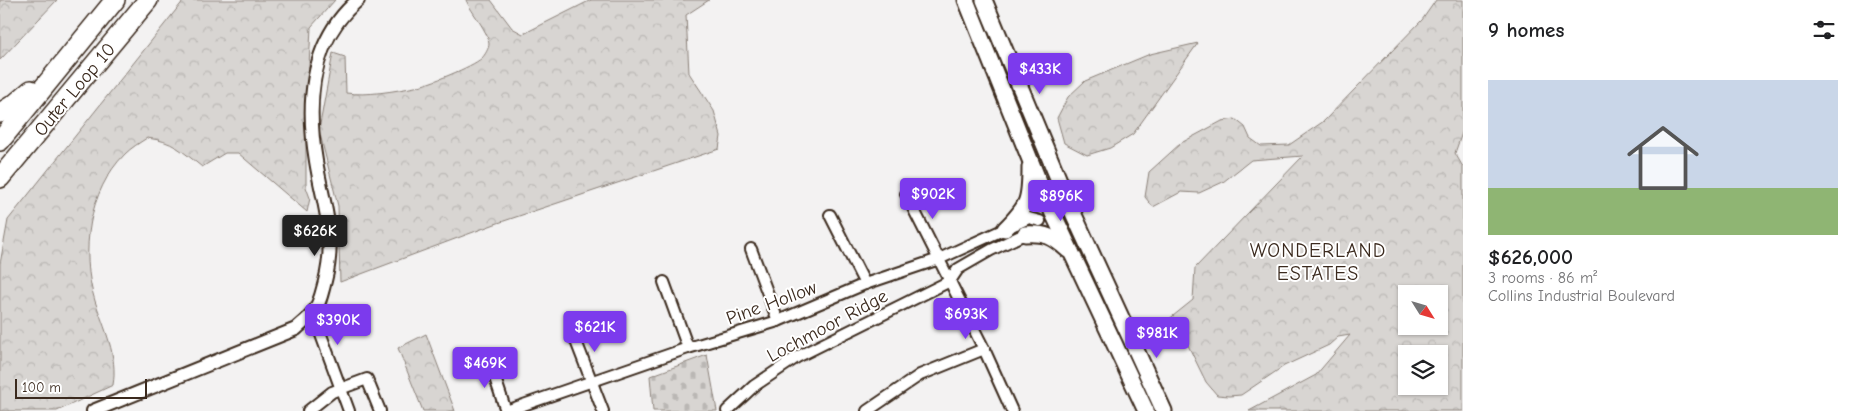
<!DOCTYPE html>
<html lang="en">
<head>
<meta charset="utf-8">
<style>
	:root { --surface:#fff; --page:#f2f2f2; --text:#202124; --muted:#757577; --accent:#7c3aed }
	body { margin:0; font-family:"Comic Neue",sans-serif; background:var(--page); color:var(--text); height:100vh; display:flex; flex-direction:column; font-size:19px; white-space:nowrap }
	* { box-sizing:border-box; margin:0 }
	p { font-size:16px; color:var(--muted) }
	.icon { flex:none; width:28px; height:28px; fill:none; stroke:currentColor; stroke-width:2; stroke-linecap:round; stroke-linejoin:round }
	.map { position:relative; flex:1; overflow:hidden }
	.drawer { display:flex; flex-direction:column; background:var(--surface); width:400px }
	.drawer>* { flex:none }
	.needle { width:32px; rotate:127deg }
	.buttons { position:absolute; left:1398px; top:285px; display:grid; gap:10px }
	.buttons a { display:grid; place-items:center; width:50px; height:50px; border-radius:0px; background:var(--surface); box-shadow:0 1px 4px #0004; font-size:25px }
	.scale { position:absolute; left:15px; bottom:12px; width:132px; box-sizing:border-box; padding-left:5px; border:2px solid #3b2a1e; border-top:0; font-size:14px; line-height:18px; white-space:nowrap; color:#3b2a1e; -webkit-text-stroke:4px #fff; paint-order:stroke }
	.price { position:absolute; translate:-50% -42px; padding:0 11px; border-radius:5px; background:var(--accent); color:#fff; font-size:16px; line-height:32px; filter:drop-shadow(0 1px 2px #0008) }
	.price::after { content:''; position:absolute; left:50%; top:30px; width:15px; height:11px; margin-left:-8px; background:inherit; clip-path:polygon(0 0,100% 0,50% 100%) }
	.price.active { background:#222; color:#fff }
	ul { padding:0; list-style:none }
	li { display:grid; align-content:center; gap:10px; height:265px; padding:0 25px }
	li span { display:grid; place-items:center; height:155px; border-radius:0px; color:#555 }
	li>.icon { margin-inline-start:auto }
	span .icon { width:90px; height:90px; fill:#fffc; stroke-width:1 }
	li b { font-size:21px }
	h2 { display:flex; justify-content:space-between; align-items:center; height:60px; padding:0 25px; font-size:21px }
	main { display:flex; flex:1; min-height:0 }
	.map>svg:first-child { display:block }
	.forest { fill:url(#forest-crowns); stroke:#8a8078; fill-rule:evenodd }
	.cemetery { fill:url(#cemetery-stones); stroke:#8a8078 }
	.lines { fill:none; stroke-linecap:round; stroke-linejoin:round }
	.minor-casing { stroke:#3b2a1e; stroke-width:14 }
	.tertiary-casing { stroke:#3b2a1e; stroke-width:16 }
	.secondary-casing { stroke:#3b2a1e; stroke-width:19 }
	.motorway-casing { stroke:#3b2a1e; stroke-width:22 }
	.minor { stroke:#fff; stroke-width:10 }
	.tertiary { stroke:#fff; stroke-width:12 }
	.secondary { stroke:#fff; stroke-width:15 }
	.motorway { stroke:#fff; stroke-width:19 }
	.labels { text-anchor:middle; stroke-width:4; stroke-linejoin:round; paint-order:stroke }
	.street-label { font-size:19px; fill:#3b2a1e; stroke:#fff }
	.neighbourhood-label { font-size:20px; letter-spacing:1px; fill:#3b2a1e; stroke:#fff }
</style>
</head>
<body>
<main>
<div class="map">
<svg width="1463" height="411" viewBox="0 0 1463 411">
	<defs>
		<pattern id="forest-crowns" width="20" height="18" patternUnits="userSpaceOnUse" patternTransform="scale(1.25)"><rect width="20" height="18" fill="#d8d5d2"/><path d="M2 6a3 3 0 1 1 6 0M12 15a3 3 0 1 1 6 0" fill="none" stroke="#bab7b4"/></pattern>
		<pattern id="cemetery-stones" width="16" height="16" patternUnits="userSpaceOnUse" patternTransform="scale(1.25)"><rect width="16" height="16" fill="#d8d5d2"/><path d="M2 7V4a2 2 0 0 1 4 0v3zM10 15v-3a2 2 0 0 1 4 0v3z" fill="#bab7b4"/></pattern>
	</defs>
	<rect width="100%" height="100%" fill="#f3f2f2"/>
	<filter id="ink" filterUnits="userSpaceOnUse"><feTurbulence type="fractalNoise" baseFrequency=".02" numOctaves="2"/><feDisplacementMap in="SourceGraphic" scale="10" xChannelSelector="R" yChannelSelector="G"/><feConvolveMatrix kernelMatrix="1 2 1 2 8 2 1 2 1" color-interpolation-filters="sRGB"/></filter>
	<g filter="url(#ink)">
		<!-- forest -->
		<g class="forest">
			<path d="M0,0H57L0,60Z"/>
			<path d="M184,0H335L311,27L306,126V187L310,198L307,212L238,153H225L202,167C182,151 173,141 147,138C139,143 131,148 125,154C88,191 80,252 95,301C104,328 118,356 113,385L57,411H0V264L8,220Z"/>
			<path d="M466,0H491L512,28L523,34L591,0H709L686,15L689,73L714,111L721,136L719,149L495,224L340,282L338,206L319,130L333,53L345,57L346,93C367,96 395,91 415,87C429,84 472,67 482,58C485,55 489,48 489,44C489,32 471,12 466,0Z"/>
			<path d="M1436,0H1463V130L1455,153L1463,167V411H1249L1316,375L1350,335L1338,337L1329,345L1284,366L1241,395L1229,396L1217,395L1206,382L1182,333L1163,324L1193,300L1195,268L1303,156L1251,160L1223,182L1199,193L1181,192L1153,207L1145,197L1149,172L1181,143L1222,121L1235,119L1245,127L1250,138L1261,146L1289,145L1324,121L1422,20ZM1406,294H1439V326H1406ZM1406,354H1439V386H1406Z"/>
			<path d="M1198,43L1133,134L1110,148L1087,155L1064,143L1057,118L1068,97L1085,81L1150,54Z"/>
			<path d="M426,334L455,411H423L398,348Z"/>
		</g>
		<!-- cemetery -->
		<path class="cemetery" d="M707,355L717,411H653L650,376Z"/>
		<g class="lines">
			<defs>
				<g id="minor">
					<path d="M906,194L984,349L1012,411"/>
					<path d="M830,215L865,284"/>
					<path d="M751,249L778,321"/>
					<path d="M664,282L688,348"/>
					<path d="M313,313L349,411"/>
					<path d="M574,336L603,411"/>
					<path d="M489,360L506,411"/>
					<path d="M308,411L332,392L367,379L380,411"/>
					<path d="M506,411L688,348L778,321L865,284L939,259L1029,218L1040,221"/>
					<path d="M727,411L754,386L797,357L950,281L958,269L991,250L1029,232"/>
					<path d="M867,411L920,375L984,349"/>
				</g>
				<path id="tertiary" d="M93,411L296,329C301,324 308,319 313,313C320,304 322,292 325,281C337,235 323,205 316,161C306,102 310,41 358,0"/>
				<g id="secondary">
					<path d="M966,0L1043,192L1146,411"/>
					<path d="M984,0L1068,202L1164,411"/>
					<path d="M1005,229C1029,205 1030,200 1030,167"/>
					<path d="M1025,234C1046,233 1052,236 1068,250"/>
				</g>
				<g id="motorway">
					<path d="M0,113L16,103L31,90"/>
					<path d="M0,141L115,0"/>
					<path d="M0,178L148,0"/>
				</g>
			</defs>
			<!-- minor casing -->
			<use href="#minor" class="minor-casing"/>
			<!-- tertiary casing -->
			<use href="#tertiary" class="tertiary-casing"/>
			<!-- secondary casing -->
			<use href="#secondary" class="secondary-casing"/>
			<!-- motorway casing -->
			<use href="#motorway" class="motorway-casing"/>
			<!-- minor -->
			<use href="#minor" class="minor"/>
			<!-- tertiary -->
			<use href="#tertiary" class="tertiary"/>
			<!-- secondary -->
			<use href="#secondary" class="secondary"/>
			<!-- motorway -->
			<use href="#motorway" class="motorway"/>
		</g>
	</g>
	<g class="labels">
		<!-- street labels -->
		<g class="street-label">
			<text transform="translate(74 89) rotate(-50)" y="7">Outer Loop 10</text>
			<text transform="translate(771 302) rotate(-20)" y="7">Pine Hollow</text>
			<text transform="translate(827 325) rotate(-28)" y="7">Lochmoor Ridge</text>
		</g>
		<!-- neighbourhood labels -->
		<g class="neighbourhood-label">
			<text x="1318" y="257">WONDERLAND<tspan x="1318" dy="23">ESTATES</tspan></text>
		</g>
	</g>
</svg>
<div class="buttons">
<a><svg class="needle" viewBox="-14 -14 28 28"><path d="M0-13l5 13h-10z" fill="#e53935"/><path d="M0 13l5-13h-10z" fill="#757577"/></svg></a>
<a><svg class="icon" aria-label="layers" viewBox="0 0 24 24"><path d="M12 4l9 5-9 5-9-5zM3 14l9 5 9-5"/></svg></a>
</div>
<div class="scale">100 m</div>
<b class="price" style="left:1040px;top:95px">$433K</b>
<b class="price" style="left:933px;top:220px">$902K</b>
<b class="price" style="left:1061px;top:222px">$896K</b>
<b class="price active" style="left:315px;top:257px">$626K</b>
<b class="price" style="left:966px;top:340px">$693K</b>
<b class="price" style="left:338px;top:346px">$390K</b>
<b class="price" style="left:595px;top:353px">$621K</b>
<b class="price" style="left:1157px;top:359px">$981K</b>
<b class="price" style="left:485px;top:389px">$469K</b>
</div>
<section class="drawer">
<h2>9 homes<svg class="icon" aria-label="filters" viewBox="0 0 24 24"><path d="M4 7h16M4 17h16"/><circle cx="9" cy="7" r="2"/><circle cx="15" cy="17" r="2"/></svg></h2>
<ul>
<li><span style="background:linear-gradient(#c9d6e8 70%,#8fb573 0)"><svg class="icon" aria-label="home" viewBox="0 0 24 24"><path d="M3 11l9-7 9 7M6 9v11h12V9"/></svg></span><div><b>$626,000</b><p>3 rooms · 86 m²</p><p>Collins Industrial Boulevard</p></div></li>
</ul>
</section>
</main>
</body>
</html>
